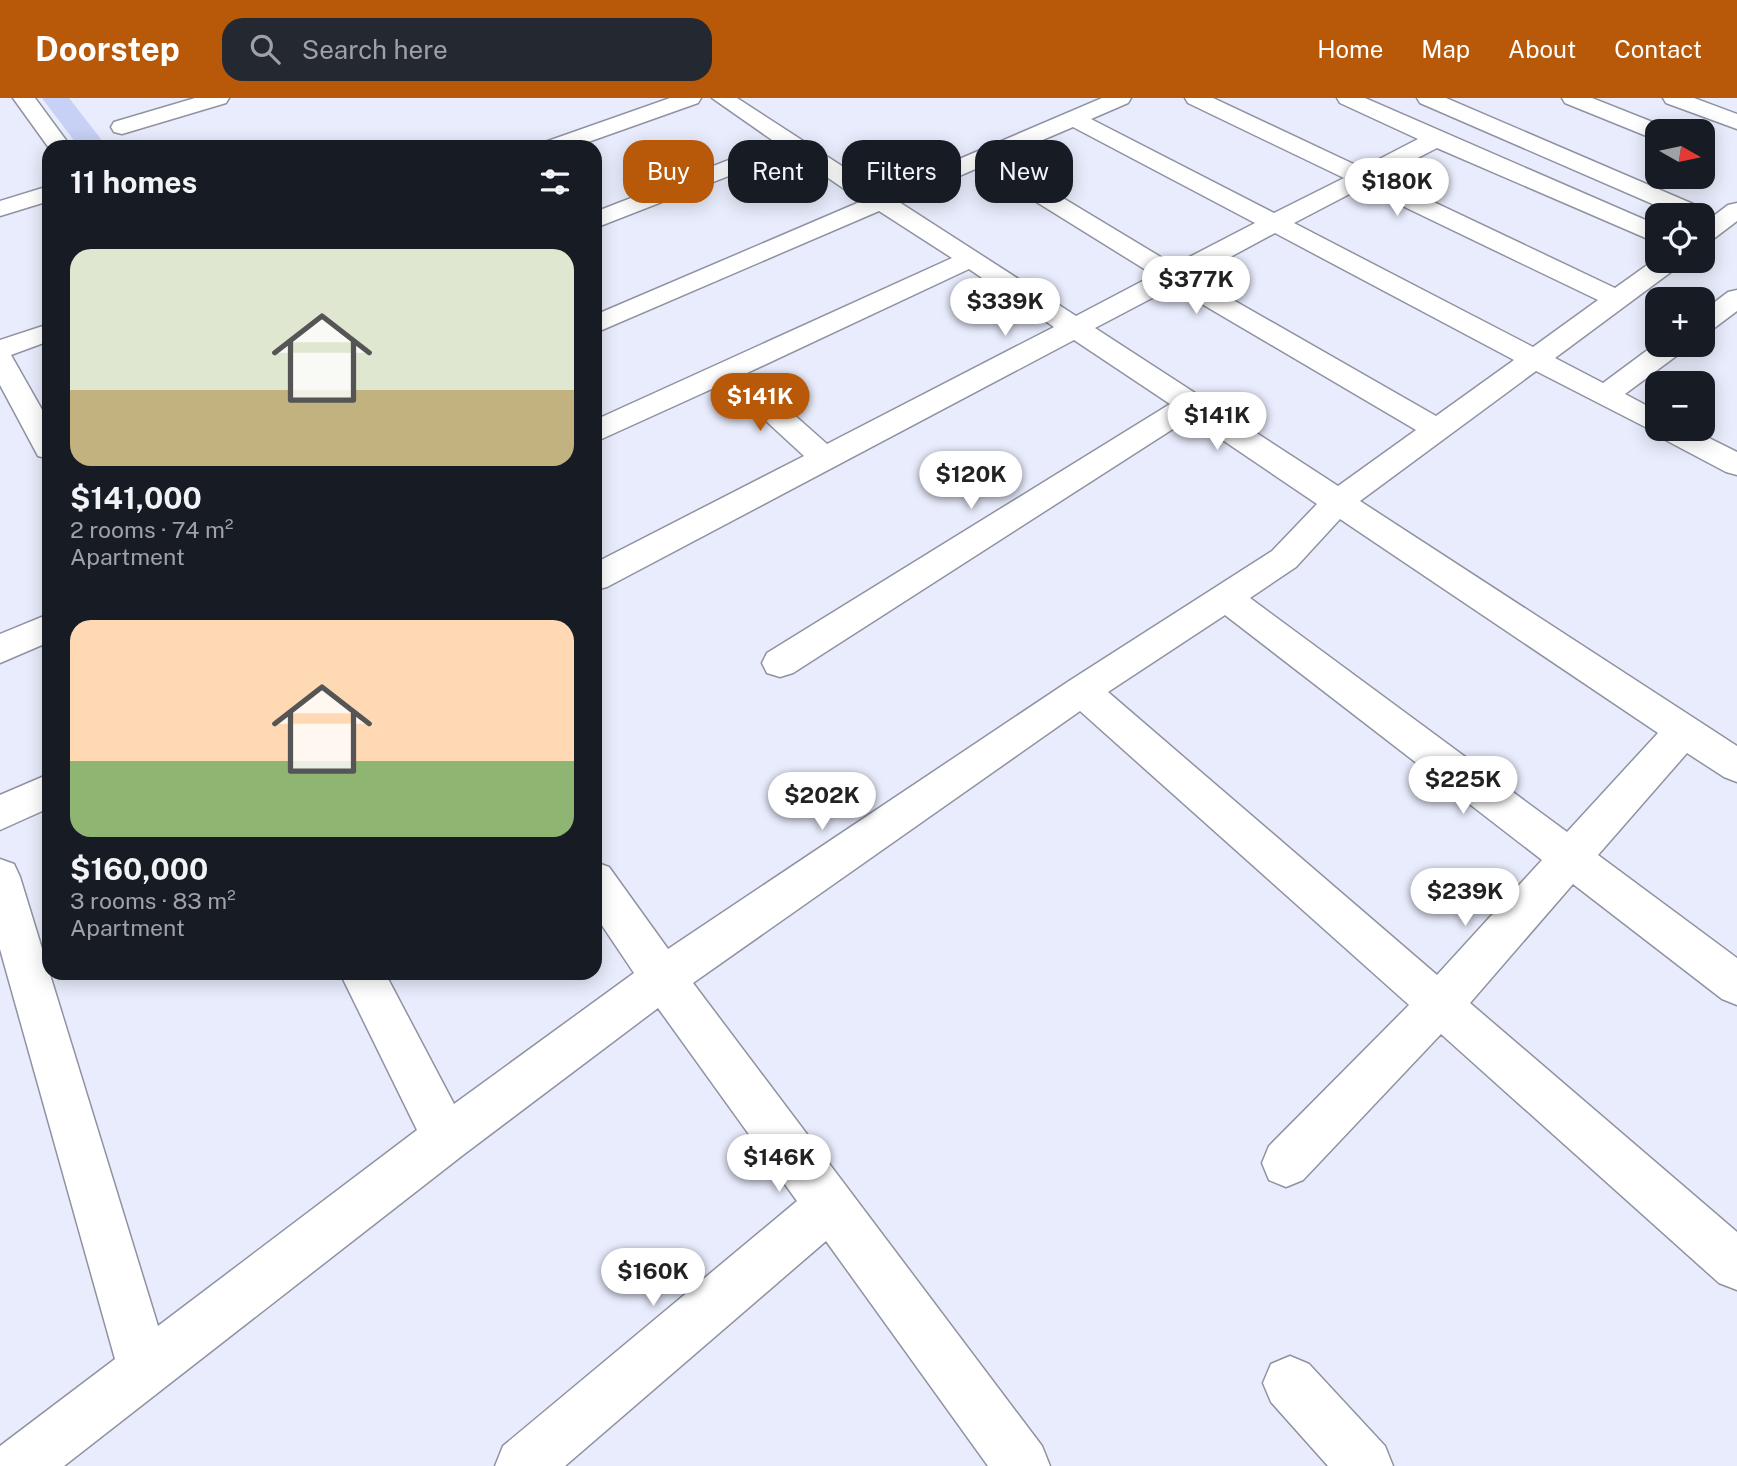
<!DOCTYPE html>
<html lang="en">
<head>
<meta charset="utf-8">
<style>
	:root { --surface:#171b24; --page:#242831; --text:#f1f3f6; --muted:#9ea1a6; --accent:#b75909 }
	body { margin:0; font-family:"Public Sans",sans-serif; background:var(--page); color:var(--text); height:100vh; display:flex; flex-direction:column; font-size:26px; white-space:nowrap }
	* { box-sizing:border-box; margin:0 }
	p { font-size:23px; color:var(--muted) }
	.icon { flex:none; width:38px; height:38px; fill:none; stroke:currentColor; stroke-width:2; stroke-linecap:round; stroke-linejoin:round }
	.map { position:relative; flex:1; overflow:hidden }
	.details { position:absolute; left:42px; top:42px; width:560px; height:840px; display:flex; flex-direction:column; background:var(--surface); border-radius:21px; box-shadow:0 4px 18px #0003 }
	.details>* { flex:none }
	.top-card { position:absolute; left:623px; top:42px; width:665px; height:63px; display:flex; gap:14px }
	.needle { width:46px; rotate:99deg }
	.tools { position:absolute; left:1645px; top:21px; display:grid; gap:14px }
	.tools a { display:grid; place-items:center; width:70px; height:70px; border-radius:14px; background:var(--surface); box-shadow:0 4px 18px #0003; font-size:35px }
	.price { position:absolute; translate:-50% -60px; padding:0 16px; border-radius:24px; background:#fff; color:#222; font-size:23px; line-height:46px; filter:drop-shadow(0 2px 4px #0008) }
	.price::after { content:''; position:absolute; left:50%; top:42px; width:21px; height:16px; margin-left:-10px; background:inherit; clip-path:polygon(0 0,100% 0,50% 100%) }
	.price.on { background:var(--accent); color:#fff }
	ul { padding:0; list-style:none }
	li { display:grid; align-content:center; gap:14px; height:371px; padding:0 28px }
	li span { display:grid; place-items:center; height:217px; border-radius:21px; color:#555 }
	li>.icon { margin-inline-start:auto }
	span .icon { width:126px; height:126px; fill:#fffc; stroke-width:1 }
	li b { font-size:30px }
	h2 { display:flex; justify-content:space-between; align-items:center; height:84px; padding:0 28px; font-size:30px }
	.tag { padding:0 24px; border-radius:21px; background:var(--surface); box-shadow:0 4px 18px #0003; font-size:24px; line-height:63px }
	.tag.on { background:var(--accent); color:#fff }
	header { display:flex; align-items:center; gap:42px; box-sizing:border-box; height:98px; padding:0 35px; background:var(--accent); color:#fff }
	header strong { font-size:33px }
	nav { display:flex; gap:38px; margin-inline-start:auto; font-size:24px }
	.search { width:490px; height:63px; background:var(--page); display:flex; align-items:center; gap:18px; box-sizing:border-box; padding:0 24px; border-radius:21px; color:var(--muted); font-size:26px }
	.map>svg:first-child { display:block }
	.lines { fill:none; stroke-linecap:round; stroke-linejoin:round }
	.canal { fill:#c7d0f5; fill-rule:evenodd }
	.minor-casing { stroke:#8f93a1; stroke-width:3 }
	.minor { fill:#fff; fill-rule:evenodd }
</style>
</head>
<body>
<header>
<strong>Doorstep</strong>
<div class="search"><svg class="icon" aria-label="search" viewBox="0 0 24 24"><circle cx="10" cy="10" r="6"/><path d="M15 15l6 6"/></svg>Search here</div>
<nav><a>Home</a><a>Map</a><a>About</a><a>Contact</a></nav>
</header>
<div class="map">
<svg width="1737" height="1368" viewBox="0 0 1737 1368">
	<rect width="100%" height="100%" fill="#e8ecfc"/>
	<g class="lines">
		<!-- canal -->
		<path class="canal" d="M42,0H69L107,49H79Z"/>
		<defs>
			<g id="minor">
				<path d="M13,0H35L71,49L49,50Z"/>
				<path d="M195,0H229L226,5L122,36L114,34L111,29L114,24Z"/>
				<path d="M670,0H701L698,5L574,49H542L545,44Z"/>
				<path d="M712,0H737L882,94L1102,0H1131L1128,5L1091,21L1274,115L1344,80L1188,5L1185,0H1213L1362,70L1418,41L1340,5L1337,0H1365L1657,127V143L1648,141L1437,50L1381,79L1615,190L1657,160V163H1683L1679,168L1555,260L1603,285L1657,245L1687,247L1683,253L1625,296L1657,313V331H1691L1737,354V377L1726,374L1658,338L1655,334L1536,273L1360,403L1737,648V684L1724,679L1687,655L1598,757L1737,860V907L1722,901L1573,786L1470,905L1737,1134V1192L1719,1185L1441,936L1303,1082L1286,1089L1269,1082L1262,1065L1269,1048L1409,907L1080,613L693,885L1042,1348L1050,1368H988L826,1143L565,1368H495L503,1348L797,1103L658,910L463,1057L64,1368H0V1348L115,1261L0,851V761L14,766L20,779L158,1228L417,1032L340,875H385L454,1006L634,875L595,817V764L609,769L668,851L1069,583L1272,453L1317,406L1190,320L793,575L780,579L767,575L762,565L767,555L1170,306L1074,242L607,489L595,492V465L804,358L725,285L595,344V322L952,160L879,113L595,235V217L862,103L790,54L595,130V114L775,44ZM1073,29L1255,125L1174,167L998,61ZM980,69L1154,177L1076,218L899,104ZM1363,89L1598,202L1533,249L1294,125ZM1275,135L1514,262L1436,318L1193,179ZM969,171L1054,229L827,346L747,275ZM1173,189L1416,332L1338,388L1095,230ZM1340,421L1658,635L1567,734L1250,500L1296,469ZM1225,517L1542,762L1437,877L1108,594Z"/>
				<path d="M1417,0H1446L1707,112L1710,117L1703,123V117H1678L1420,5Z"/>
				<path d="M1562,0H1592L1665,29L1668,33H1657V41L1649,39L1565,5Z"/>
				<path d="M1663,0H1694L1737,16V31L1666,5Z"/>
				<path d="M49,88V103L0,118V103Z"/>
				<path d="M1737,105V123L1712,142L1703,144V126L1728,107Z"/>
				<path d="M1737,192V213L1713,231L1703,233V213L1728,194Z"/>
				<path d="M49,226V243L11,257L49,324V361L38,358L0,287V242Z"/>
				<path d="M49,516V544L0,565V536Z"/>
				<path d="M49,676V710L0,732V697Z"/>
				<path d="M1290,1258L1309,1266L1385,1348L1393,1368H1328L1271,1304L1263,1285L1271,1266Z"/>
			</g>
		</defs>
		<!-- minor casing -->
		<use href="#minor" class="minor-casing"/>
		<!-- minor -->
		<use href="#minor" class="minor"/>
	</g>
</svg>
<div class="tools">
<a><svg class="needle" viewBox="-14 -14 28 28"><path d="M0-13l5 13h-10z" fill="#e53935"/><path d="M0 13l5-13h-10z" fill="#9ea1a6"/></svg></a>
<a><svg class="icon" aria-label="locate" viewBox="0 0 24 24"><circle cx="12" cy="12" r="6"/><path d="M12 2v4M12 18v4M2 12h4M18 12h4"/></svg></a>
<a>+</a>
<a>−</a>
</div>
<b class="price" style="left:1397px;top:120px">$180K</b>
<b class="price" style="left:1196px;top:218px">$377K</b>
<b class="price" style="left:1005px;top:240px">$339K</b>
<b class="price on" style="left:760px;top:335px">$141K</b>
<b class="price" style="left:1217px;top:354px">$141K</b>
<b class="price" style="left:971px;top:413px">$120K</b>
<b class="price" style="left:1463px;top:718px">$225K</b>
<b class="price" style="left:822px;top:734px">$202K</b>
<b class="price" style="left:1465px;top:830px">$239K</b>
<b class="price" style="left:779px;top:1096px">$146K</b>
<b class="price" style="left:653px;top:1210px">$160K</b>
<div class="top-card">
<a class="tag on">Buy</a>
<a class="tag">Rent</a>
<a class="tag">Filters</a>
<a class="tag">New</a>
</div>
<section class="details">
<h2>11 homes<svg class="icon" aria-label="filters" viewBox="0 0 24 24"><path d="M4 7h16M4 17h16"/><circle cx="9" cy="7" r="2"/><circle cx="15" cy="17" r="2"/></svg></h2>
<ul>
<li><span style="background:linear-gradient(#dfe7d0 65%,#c2b280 0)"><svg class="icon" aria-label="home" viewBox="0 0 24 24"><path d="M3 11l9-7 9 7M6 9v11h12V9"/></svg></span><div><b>$141,000</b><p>2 rooms · 74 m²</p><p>Apartment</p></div></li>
<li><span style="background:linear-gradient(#ffd9b3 65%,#8fb573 0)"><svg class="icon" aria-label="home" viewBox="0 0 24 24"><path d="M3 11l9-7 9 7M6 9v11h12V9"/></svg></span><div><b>$160,000</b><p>3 rooms · 83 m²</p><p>Apartment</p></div></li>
</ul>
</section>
</div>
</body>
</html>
